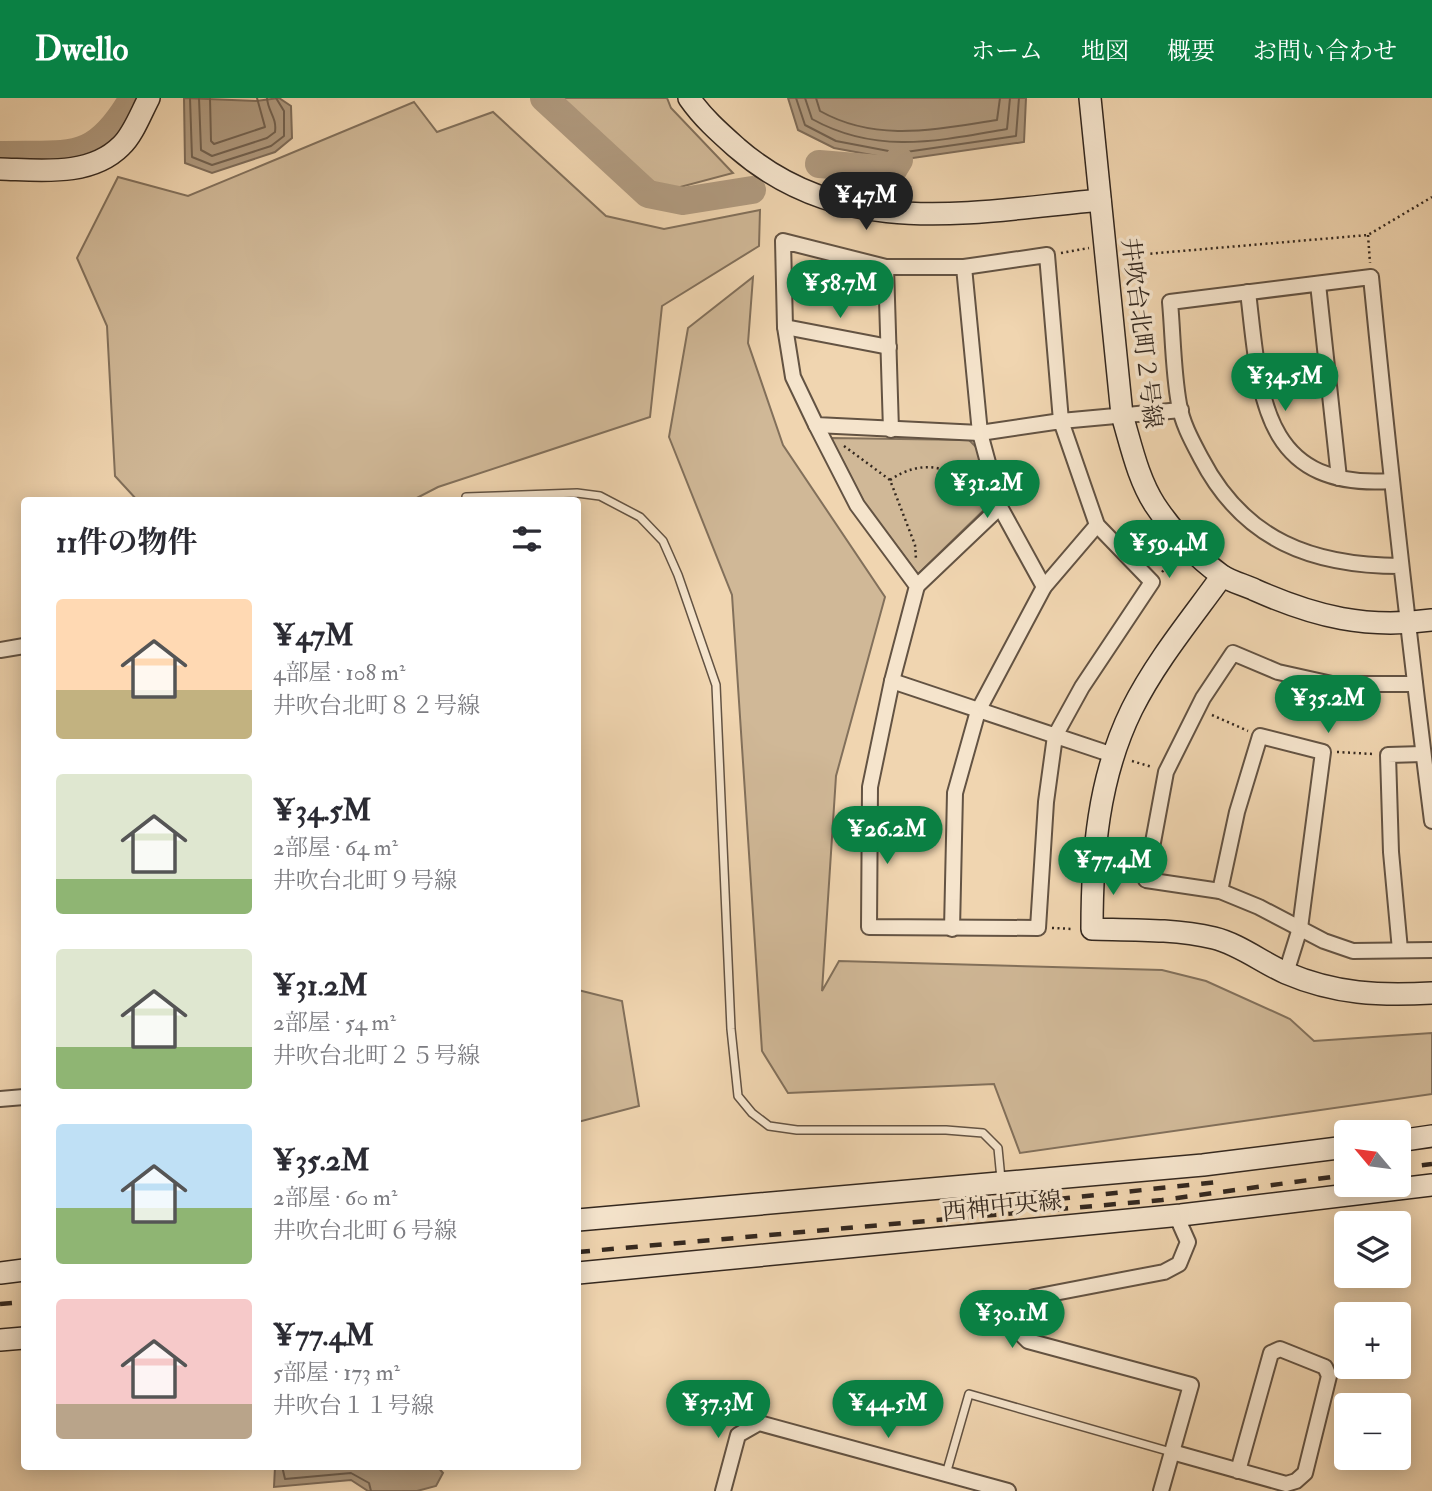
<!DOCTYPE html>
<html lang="ja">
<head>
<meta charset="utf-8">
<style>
	:root { --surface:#fff; --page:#f2f2f3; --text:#2b2b33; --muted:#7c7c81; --accent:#0b8043 }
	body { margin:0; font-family:"IM FELL Double Pica","Noto Serif JP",serif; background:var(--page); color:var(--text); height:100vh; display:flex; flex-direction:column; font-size:26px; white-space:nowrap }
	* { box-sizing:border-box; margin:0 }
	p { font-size:23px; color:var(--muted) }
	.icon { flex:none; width:38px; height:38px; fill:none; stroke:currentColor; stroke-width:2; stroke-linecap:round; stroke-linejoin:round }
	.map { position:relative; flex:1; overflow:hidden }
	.panel { position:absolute; left:21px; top:399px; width:560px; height:973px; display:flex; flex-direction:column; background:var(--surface); border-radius:7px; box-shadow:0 4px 18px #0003 }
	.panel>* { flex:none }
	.needle { width:46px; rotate:299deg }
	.tools { position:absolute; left:1334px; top:1022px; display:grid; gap:14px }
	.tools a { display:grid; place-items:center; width:77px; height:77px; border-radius:7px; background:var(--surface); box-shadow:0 4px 18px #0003; font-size:35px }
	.price { position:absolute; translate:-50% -60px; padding:0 16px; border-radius:24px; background:var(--accent); color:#fff; font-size:23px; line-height:46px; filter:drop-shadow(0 2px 4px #0008) }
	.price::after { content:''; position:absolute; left:50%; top:42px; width:21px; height:16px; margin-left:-10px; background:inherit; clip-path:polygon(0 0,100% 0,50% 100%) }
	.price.selected { background:#222; color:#fff }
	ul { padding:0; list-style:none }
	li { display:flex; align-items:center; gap:21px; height:175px; padding:0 35px }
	li span { display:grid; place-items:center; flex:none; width:196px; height:140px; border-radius:7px; color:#555 }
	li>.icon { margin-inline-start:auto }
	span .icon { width:84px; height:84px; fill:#fffc; stroke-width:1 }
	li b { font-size:30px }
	h2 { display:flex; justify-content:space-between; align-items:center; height:84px; padding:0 35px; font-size:30px }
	header { display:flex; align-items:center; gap:42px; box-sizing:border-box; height:98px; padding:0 35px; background:var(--accent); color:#fff }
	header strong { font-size:33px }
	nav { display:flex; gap:38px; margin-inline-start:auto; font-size:24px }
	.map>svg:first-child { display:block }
	.green { fill:#d0b897; stroke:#82705b; stroke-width:2 }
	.water { fill:#b09a7f; stroke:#7e6c59; stroke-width:2 }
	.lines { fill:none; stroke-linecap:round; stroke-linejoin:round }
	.shore { stroke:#72614f; stroke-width:2 }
	.river { stroke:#b09a7f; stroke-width:28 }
	.lane-casing { stroke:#635343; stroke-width:10 }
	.street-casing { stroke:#635343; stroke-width:18 }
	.secondary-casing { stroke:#34281f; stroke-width:24 }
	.path { stroke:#34281f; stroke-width:2.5; stroke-dasharray:2 3.5; stroke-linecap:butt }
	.lane { stroke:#f5e4cc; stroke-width:7 }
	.street { stroke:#f5e4cc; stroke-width:14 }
	.secondary { stroke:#f5e4cc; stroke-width:21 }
	.rail { stroke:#34281f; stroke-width:4.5; stroke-dasharray:12 12; stroke-linecap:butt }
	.labels { text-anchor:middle; stroke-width:7; stroke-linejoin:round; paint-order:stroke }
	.street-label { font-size:24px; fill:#34281f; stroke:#f5e4cc }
</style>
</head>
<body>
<header>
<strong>Dwello</strong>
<nav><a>ホーム</a><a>地図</a><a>概要</a><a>お問い合わせ</a></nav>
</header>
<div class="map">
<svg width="1432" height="1393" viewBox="0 0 1432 1393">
	<rect width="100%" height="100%" fill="#f0d5b0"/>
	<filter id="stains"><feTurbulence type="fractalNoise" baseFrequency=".00286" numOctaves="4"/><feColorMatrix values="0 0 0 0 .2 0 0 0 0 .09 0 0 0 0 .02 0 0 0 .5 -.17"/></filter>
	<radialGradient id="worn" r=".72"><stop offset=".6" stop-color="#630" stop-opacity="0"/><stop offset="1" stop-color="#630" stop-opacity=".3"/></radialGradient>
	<!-- green -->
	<g class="green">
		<path d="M555,0H667L671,10L733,75L669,92L638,76Z"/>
		<path d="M414,4L437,34L493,14L606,118L664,131L760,112L759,148L662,208L650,319L438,389L413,402H137L115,378L107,228L77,160L118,79L188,98Z"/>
		<path d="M753,179L748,245L783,347L885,499L836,678L822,893L839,863L1162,872L1206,883L1290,921L1314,943L1432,935V996L1020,1055L994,986L788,995L762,953L732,497L669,339L688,230Z"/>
		<path d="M831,340L969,342L978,351L990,406L918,476L865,406Z"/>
		<path d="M578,892L622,903L639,1008L578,1024Z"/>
	</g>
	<!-- water -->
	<g class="water">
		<path d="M184,0L256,3L279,0L291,8L292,40L275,54L212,75L185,65Z"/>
		<path d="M788,0H1026L1024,44L899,62L834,50L798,32Z"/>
		<path d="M437,1368L443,1375L436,1388L417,1393H368L351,1382L274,1389L275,1369Z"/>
	</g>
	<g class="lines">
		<!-- shore -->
		<g class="shore">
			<path d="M190,0L192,59L212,67L271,48L284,38V13L276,0"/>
			<path d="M199,0L201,52L212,58L267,40L275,34C277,19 268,14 267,0"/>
			<path d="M210,0L211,43L214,46L265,29L257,0"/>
			<path d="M796,0L805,27L836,43L899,55L1016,38L1019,0"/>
			<path d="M805,0L812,21C877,57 938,43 1007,31L1010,0"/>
			<path d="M816,0L820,13C877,45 936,31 997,22L1000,0"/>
			<path d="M282,1368L285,1381L351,1375L369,1385L371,1393"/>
		</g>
		<!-- river -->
		<g class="river">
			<path d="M544,0L648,96L683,103L752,92"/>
			<path d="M0,57C71,55 94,67 133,0"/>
			<path d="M819,66L893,72L899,62"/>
		</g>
		<defs>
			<g id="lane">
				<path d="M466,399L577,395L600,398L640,419L663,443L678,477L716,587L731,931L738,998L752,1015L769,1028L797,1032H946L983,1035L998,1050L1001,1081"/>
				<path d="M946,1376L969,1296L1171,1354"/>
			</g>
			<g id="street">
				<path d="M886,169L891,332"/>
				<path d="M964,169L980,335L1000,409L1044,489"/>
				<path d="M1318,186L1339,380"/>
				<path d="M1248,194C1260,293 1259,392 1391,383"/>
				<path d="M785,229L889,249"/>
				<path d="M816,327L857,407L917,488L892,583"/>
				<path d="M1401,468C1313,468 1244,443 1201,360C1192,343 1182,325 1179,306C1173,273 1173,237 1170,204L1371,179C1389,361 1409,542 1432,723"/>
				<path d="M917,488L1000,409"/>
				<path d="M0,552L24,548"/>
				<path d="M1415,586H1332L1278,574L1233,555L1203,600L1166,674L1146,782L1220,793L1259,809L1324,843L1353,853L1432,852"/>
				<path d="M1113,657C1039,632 965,608 892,583L870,689L869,829L1038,830L1046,704L1055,638L1082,589L1152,484L1097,427L1061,323L1047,157L964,169H886L783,143L785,229L793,279L816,327L980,335L1061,323L1181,312"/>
				<path d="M1220,793L1237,714L1260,638L1323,654L1300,830L1286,875"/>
				<path d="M952,831L955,695L978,613L1044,489L1097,427"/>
				<path d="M1400,852L1391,754L1388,657L1423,656"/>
				<path d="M0,1001L24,999"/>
				<path d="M1172,1354L1286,1386L1296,1383L1305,1375L1329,1278L1325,1269L1280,1251L1271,1255L1238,1373"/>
				<path d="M723,1393L738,1337L759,1325L1008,1393"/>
				<path d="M1161,1393L1191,1287L1028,1243L1020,1235L1018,1221L1021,1208L1034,1199L1164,1174L1179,1166L1188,1144L1176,1117"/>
			</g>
			<g id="secondary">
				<path d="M689,0C703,20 719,34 737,50C844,143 971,114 1100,102"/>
				<path d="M1090,0L1122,317C1131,347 1138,381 1155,407C1173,434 1196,459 1221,477C1231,484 1245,487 1255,492C1316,519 1366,531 1432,522"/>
				<path d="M0,71C40,72 90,79 121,48C133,37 141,15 149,0"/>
				<path d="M1222,478C1191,521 1156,563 1132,611C1098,680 1092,756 1092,831C1133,832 1175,831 1214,840C1239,846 1263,865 1286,875C1335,896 1380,898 1432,895"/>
				<path d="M1398,1043L1432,1038"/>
				<path d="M578,1122L1203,1067L1346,1049"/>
				<path d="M0,1175L24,1172"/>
				<path d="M578,1175L1181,1117L1432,1087"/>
				<path d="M0,1242L24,1240"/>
			</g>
		</defs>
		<!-- lane casing -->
		<use href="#lane" class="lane-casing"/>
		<!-- street casing -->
		<use href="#street" class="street-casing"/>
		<!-- secondary casing -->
		<use href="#secondary" class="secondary-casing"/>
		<!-- path -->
		<g class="path">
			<path d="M1368,137L1370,165"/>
			<path d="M1061,155L1089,150"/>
			<path d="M1123,158L1368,137L1432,99"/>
			<path d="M844,348L890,382L915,447L916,461"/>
			<path d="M890,382C923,360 947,369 979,389"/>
			<path d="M1162,474L1174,461"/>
			<path d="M1212,617L1248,633"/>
			<path d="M1337,654L1373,656"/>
			<path d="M1132,663L1152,669"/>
			<path d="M1052,830L1073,831"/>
		</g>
		<!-- lane -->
		<use href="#lane" class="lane"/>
		<!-- street -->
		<use href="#street" class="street"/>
		<!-- secondary -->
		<use href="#secondary" class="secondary"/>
		<!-- rail -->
		<g class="rail">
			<path d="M1398,1070L1432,1066"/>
			<path d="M1058,1101L1218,1084"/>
			<path d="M578,1154L1162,1102L1346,1077"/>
			<path d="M0,1206L24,1204"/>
		</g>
	</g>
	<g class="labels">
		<!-- street labels -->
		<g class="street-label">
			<text transform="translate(1142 235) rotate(83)" y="8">井吹台北町２号線</text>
			<text transform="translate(1002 1108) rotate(-6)" y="8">西神中央線</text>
		</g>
	</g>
	<rect width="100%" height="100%" filter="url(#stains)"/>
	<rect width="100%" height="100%" fill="url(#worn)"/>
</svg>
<div class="tools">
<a><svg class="needle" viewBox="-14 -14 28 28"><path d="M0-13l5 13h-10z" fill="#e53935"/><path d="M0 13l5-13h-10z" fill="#7c7c81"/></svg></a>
<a><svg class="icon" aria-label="layers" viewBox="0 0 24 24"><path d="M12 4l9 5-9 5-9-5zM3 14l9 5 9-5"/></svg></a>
<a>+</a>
<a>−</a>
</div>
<b class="price selected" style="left:866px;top:134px">¥47M</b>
<b class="price" style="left:840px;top:222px">¥58.7M</b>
<b class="price" style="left:1285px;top:315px">¥34.5M</b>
<b class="price" style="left:987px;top:422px">¥31.2M</b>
<b class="price" style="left:1169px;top:482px">¥59.4M</b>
<b class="price" style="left:1328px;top:637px">¥35.2M</b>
<b class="price" style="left:887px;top:768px">¥26.2M</b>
<b class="price" style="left:1113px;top:799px">¥77.4M</b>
<b class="price" style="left:1012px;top:1252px">¥30.1M</b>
<b class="price" style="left:718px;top:1342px">¥37.3M</b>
<b class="price" style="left:888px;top:1342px">¥44.5M</b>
<section class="panel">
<h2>11件の物件<svg class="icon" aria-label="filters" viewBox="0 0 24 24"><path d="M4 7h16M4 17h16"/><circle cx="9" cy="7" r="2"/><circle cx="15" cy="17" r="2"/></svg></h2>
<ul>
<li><span style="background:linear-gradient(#ffd9b3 65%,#c2b280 0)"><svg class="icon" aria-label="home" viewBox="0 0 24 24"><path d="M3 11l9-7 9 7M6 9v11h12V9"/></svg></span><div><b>¥47M</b><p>4部屋 · 108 m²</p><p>井吹台北町８２号線</p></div></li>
<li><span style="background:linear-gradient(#dfe7d0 75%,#8fb573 0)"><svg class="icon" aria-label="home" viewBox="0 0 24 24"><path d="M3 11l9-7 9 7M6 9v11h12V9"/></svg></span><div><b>¥34.5M</b><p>2部屋 · 64 m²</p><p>井吹台北町９号線</p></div></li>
<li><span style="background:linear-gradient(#dfe7d0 70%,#8fb573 0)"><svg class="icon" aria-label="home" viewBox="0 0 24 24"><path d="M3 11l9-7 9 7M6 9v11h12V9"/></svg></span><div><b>¥31.2M</b><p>2部屋 · 54 m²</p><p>井吹台北町２５号線</p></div></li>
<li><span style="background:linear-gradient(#bfe0f5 60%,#8fb573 0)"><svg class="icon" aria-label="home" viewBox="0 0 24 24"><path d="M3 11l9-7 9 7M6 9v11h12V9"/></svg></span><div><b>¥35.2M</b><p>2部屋 · 60 m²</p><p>井吹台北町６号線</p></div></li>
<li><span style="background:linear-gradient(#f6c9c9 75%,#b9a48a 0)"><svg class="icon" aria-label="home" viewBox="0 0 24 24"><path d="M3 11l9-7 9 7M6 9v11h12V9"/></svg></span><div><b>¥77.4M</b><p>5部屋 · 173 m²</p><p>井吹台１１号線</p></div></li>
</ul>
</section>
</div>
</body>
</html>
